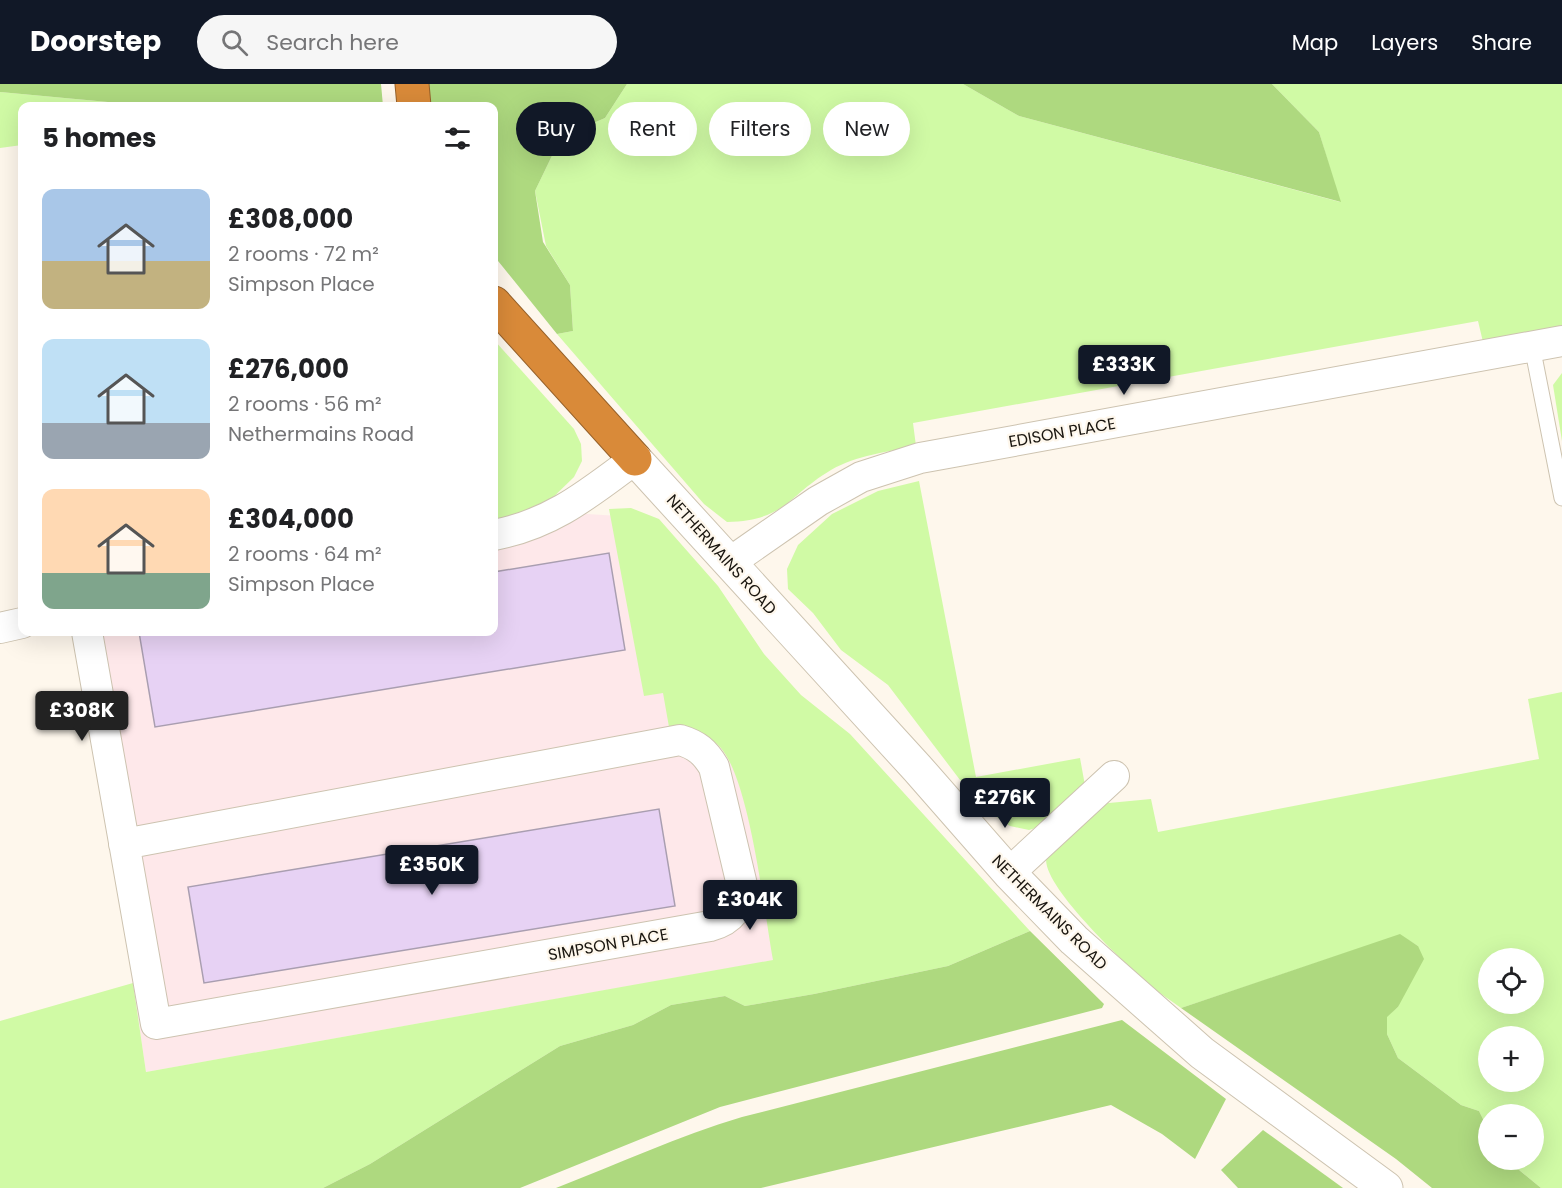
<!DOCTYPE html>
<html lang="en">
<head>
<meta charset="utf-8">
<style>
	:root { --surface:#fff; --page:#f6f6f6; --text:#202124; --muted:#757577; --accent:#111827 }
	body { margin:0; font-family:Poppins,sans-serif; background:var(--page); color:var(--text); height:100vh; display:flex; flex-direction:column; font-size:22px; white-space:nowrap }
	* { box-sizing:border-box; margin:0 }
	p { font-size:20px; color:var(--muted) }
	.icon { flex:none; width:33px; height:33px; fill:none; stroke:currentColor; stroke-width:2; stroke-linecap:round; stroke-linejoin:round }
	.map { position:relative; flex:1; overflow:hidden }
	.side { position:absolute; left:18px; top:18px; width:480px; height:534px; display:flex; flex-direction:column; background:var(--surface); border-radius:12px; box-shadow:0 6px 24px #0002 }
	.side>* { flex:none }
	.banner { position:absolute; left:516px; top:18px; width:570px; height:54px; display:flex; gap:12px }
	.fabs { position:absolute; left:1478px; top:864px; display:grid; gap:12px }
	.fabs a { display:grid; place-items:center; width:66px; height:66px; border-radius:50%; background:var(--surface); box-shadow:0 6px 24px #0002; font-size:30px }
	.price { position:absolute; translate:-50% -51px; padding:0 14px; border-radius:6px; background:var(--accent); color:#fff; font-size:20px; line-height:39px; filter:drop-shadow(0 2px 3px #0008) }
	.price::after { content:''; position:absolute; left:50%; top:36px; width:18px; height:14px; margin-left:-9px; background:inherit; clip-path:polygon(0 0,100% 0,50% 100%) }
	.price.selected { background:#222; color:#fff }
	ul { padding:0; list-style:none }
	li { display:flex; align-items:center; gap:18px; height:150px; padding:0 24px }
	li span { display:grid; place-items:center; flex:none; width:168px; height:120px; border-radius:12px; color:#555 }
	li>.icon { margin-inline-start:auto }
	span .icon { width:72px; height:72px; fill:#fffc; stroke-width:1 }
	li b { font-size:26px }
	h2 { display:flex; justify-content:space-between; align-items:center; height:72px; padding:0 24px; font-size:26px }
	.chip { padding:0 21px; border-radius:27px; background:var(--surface); box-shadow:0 6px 24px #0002; font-size:21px; line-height:54px }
	.chip.selected { background:var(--accent); color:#fff }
	header { display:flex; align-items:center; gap:36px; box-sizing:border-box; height:84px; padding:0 30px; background:var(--accent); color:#fff }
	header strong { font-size:28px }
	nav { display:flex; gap:33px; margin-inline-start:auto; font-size:21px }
	.search { width:420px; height:54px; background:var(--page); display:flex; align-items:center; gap:15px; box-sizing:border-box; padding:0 21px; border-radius:33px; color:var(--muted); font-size:22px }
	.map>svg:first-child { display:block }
	.industrial { fill:#fee8ea }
	.green { fill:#d0faa5; fill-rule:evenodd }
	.forest { fill:#aed97f }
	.building { fill:#e7d2f4; stroke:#a99eb0; stroke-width:1.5 }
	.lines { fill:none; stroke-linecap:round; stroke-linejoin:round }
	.lane-casing { stroke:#cdc3b0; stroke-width:17 }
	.street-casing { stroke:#cdc3b0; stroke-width:32 }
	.secondary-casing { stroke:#cdc3b0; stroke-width:35 }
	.highway-casing { stroke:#96612a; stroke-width:35 }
	.lane { stroke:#fff; stroke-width:15 }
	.street { stroke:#fff; stroke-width:30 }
	.secondary { stroke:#fff; stroke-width:33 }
	.highway { stroke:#d98a39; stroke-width:33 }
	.labels { text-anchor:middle; stroke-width:4.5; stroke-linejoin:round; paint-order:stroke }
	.street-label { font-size:16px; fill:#19150f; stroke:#fef7ec }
</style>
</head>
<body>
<header>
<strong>Doorstep</strong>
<div class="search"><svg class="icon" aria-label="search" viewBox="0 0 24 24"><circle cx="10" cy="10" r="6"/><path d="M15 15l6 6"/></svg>Search here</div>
<nav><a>Map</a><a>Layers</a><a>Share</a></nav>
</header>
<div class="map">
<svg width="1562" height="1104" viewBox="0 0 1562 1104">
	<rect width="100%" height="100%" fill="#fef7ec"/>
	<!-- industrial -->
	<path class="industrial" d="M539,427L619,432L721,554L786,874L146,988L133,899L74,548H494V436Z"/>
	<!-- green -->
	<g class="green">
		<path d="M627,0H963L1019,32L1340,118L1319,48L1272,0H1562V244L1483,258L1478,237L913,339L916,362C887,368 857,371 831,386C787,412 787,436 727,438L704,420L557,250L573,247L570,201L546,162L535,107L561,53L605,34Z"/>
		<path d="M0,8L151,22H22V61L0,64Z"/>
		<path d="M494,256L574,345L581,360L582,377L574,393L539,427L494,436Z"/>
		<path d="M1562,289V357L1553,301Z"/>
		<path d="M919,397L976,693L1080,674L1086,707L1042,742L1029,746L1010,742L979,721L888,601L841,566L813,529L788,505L787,485L798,461L832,430L878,407Z"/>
		<path d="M631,424L659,435L718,502L764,570L801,611L850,650L1030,847L948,882L814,910L745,922L725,912L671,921L633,941L560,962L370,1080L323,1104H0V937L133,899L146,988L773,876C764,827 750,696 720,663C707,649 687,647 669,643L663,609L644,612L609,425Z"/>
		<path d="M1562,608V1104H1541L1507,1076H1533V1030H1488V1045L1479,1027L1461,1021L1398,974L1387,950V932L1398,923L1418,862L1400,851L1181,924C1170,916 1158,908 1147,899C1127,881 1036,797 1047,771C1052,759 1079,732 1088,721L1151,715L1158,748L1539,675L1528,615ZM1488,874H1533V920H1488ZM1488,952H1533V998H1488Z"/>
	</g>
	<!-- forest -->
	<g class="forest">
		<path d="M0,0H381L383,22H151L0,8Z"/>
		<path d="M428,0H627L605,34L561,53L535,107L543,158L570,201L573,247L557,250L494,172V22H430Z"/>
		<path d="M963,0H1272L1319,48L1341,118L1019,32Z"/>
		<path d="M1030,847L1104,920L1102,924L720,1023L520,1104H323L370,1080L560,962L633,941L671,921L725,912L745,922L814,910L948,882Z"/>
		<path d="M1400,850L1418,862L1424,875L1398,923L1387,933V950L1398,974L1461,1021L1479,1027L1488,1045V1076H1507L1541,1104H1432L1396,1075L1181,924Z"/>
		<path d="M1122,936L1226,1015L1195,1075L1162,1050L1111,1021L761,1104H556C618,1080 678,1052 742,1033Z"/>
		<path d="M1263,1046L1343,1104H1238L1221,1086Z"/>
	</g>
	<!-- building -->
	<g class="building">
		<path d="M609,469L625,566L155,643L139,548H494V488Z"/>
		<path d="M659,725L675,822L204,899L188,803Z"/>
	</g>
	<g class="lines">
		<defs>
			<path id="lane" d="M1532,262L1562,414"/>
			<g id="street">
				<path d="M494,451C552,440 588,410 635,375"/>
				<path d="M729,479L818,417L861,393L920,374L1562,257"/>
				<path d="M0,544L22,539"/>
				<path d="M87,548L156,940L710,842C732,836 740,824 742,801L714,683C705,668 697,661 680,656L124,760"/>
				<path d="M1009,789L1114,692"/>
			</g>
			<path id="secondary" d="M635,375L917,684L1009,789L1074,856L1202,969L1386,1104"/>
			<g id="highway">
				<path d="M412,0L414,22"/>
				<path d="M494,219L635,375"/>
			</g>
		</defs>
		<!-- lane casing -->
		<use href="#lane" class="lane-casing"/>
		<!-- street casing -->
		<use href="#street" class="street-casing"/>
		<!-- secondary casing -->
		<use href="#secondary" class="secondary-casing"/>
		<!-- highway casing -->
		<use href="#highway" class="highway-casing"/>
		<!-- lane -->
		<use href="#lane" class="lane"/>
		<!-- street -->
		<use href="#street" class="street"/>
		<!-- secondary -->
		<use href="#secondary" class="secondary"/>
		<!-- highway -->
		<use href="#highway" class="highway"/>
	</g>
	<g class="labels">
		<!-- street labels -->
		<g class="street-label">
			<text transform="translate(1062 348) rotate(-10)" y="6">EDISON PLACE</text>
			<text transform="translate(722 470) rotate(48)" y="6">NETHERMAINS ROAD</text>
			<text transform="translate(1050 828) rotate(45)" y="6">NETHERMAINS ROAD</text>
			<text transform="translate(608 860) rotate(-10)" y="6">SIMPSON PLACE</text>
		</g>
	</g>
</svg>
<div class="fabs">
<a><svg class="icon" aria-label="locate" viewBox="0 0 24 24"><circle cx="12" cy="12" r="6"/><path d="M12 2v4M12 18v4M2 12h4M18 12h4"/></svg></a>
<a>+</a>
<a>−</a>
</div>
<b class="price" style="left:1124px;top:312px">£333K</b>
<b class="price selected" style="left:82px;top:658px">£308K</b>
<b class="price" style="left:1005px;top:745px">£276K</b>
<b class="price" style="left:432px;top:812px">£350K</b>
<b class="price" style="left:750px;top:847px">£304K</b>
<div class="banner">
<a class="chip selected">Buy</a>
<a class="chip">Rent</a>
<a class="chip">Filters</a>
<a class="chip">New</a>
</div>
<section class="side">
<h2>5 homes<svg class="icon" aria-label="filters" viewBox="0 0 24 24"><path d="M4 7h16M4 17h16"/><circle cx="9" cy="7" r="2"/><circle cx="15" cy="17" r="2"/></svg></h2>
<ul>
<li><span style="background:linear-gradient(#a9c7e8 60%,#c2b280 0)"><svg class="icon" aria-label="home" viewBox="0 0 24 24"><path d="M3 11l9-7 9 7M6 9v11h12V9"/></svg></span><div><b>£308,000</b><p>2 rooms · 72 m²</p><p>Simpson Place</p></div></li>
<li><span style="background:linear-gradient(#bfe0f5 70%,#9aa5b1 0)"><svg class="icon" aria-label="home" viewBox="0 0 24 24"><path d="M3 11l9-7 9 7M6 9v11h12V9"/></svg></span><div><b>£276,000</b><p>2 rooms · 56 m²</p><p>Nethermains Road</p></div></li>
<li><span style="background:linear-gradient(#ffd9b3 70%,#7fa58c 0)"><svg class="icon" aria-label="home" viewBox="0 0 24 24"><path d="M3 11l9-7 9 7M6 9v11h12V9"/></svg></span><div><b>£304,000</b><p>2 rooms · 64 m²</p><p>Simpson Place</p></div></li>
</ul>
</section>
</div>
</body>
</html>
